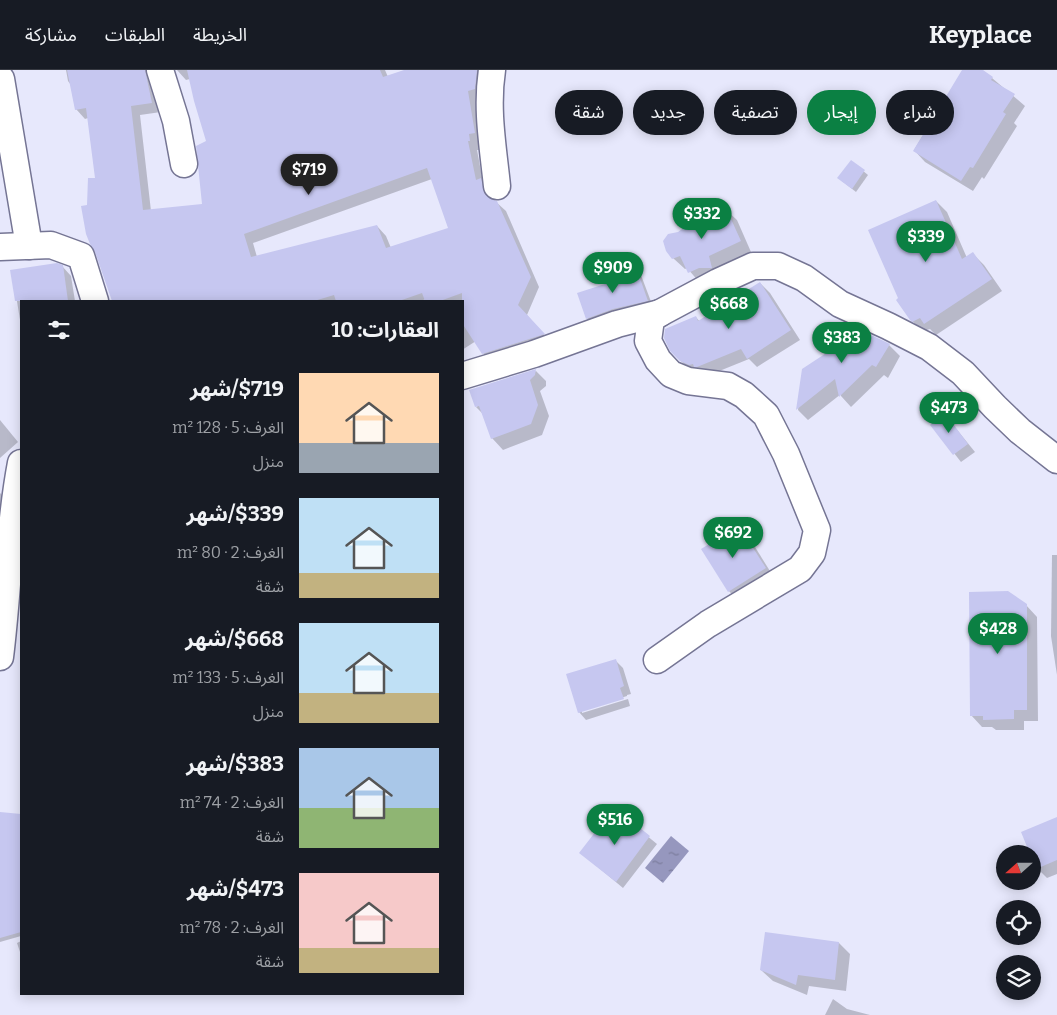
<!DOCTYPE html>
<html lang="ar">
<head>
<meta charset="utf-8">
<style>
	:root { --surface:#171b24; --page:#20242c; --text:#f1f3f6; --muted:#9ea1a6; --line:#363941; --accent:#0b8043 }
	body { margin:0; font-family:Bitter,"Noto Sans Arabic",serif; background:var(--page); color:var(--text); direction:rtl; height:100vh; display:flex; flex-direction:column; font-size:19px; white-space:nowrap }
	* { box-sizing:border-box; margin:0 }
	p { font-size:16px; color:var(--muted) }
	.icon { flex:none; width:28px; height:28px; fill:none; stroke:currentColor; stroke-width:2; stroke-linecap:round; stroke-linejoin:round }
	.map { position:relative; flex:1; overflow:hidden; direction:ltr }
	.side { position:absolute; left:20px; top:230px; width:444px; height:695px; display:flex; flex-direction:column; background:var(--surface); border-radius:0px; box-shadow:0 2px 12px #0003; direction:rtl }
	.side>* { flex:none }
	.guide { position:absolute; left:479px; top:20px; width:475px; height:45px; direction:rtl; display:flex; gap:10px }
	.needle { width:32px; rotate:249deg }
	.tools { position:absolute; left:996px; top:775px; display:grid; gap:10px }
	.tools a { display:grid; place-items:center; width:45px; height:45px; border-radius:50%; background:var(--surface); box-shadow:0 2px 12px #0003; font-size:25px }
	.price { position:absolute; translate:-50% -42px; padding:0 11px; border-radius:18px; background:var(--accent); color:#fff; font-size:16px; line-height:32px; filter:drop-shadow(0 1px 2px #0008) }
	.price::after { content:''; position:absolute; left:50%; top:30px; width:15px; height:11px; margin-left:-8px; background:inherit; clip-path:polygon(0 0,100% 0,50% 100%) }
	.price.active { background:#222; color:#fff }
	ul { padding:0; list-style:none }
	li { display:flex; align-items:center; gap:15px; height:125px; padding:0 25px }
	li span { display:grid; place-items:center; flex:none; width:140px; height:100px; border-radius:0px; color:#555 }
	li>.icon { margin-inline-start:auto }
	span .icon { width:60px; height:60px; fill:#fffc; stroke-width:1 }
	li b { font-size:21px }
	h2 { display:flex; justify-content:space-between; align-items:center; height:60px; padding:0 25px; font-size:21px }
	.pill { padding:0 18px; border-radius:22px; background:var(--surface); box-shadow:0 2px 12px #0003; font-size:18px; line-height:45px }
	.pill.active { background:var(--accent); color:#fff }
	header { display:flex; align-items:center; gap:30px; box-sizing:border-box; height:70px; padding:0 25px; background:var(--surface); border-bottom:1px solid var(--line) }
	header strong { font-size:24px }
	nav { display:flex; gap:28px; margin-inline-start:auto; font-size:18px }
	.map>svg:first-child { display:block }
	.water { fill:url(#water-ripples) }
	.shadow { fill:#0003; fill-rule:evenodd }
	.building { fill:#c6c7f0; fill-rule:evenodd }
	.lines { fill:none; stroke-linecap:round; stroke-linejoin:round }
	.street-casing { stroke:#757594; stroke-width:29 }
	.street { stroke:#fff; stroke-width:26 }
</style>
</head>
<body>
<header>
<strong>Keyplace</strong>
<nav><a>الخريطة</a><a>الطبقات</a><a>مشاركة</a></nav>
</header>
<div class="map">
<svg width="1057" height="945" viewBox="0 0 1057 945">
	<defs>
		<pattern id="water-ripples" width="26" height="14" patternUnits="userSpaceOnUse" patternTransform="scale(1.25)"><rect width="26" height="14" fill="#9697be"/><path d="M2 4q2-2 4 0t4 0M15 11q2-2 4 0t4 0" fill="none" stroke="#7b7c9c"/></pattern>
	</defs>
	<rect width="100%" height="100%" fill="#e7e8fc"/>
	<!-- water -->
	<path class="water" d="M671,766L689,781L663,813L645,798Z"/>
	<!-- shadow -->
	<g class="shadow">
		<path d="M66,0H158L161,42L140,45L151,141L204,135L208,72L190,9L186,10L177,0H385L388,7L408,0H485L483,72L478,73L479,80H477L483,112L490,119L493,131L496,132L506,141L539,217L527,245L552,274L493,293L483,283L476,271L462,280V231H438L436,226L420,231H114L96,181L88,136L96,110L88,48L85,49L76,39L71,15L68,11ZM432,109L449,159L391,178L386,166L377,156L257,187L253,173Z"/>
		<path d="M964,0H980L992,8L1025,36L1014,53L1017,56L984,109L982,107L973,121L925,92L914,80Z"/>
		<path d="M851,91L868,105L856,122L842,111Z"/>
		<path d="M936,131L947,142L967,188L973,184L984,195L1002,221L936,265L930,259L923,261L911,250Z"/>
		<path d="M725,139L737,150L751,182L719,197L700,213L687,198L685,199L673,188L678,163Z"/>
		<path d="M62,196L71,206L75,231H21V256L12,201Z"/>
		<path d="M635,198L641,205L653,237L593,255L587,249L607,215Z"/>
		<path d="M760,213L770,223L800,270L757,297L749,289L707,306L691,301L681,291L696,247L700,252Z"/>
		<path d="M889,275L900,286L888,308L884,305L851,337L841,326V324L808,350L798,340L803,299Z"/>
		<path d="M536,301L546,311V316L540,321L549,346L542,365L503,380L492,368L483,344L476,337Z"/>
		<path d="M945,345L975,382L961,392L932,355Z"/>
		<path d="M0,350L18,372L0,388Z"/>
		<path d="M0,423L11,433L0,507Z"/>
		<path d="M739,457L747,464L773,506L736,529L729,521Z"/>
		<path d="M1052,485H1057V605L1051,566Z"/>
		<path d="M1026,535L1037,547L1038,651H1024V660H996L992,657H982L971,645Z"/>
		<path d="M616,591L623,598L631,624L627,625V626L582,640V643L628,629L630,636L586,650L579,642Z"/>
		<path d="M0,744L21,745V803L15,804L0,775Z"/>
		<path d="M624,747L657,774L623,818L581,783L620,752Z"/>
		<path d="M1057,748V804L1047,808L1037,798Z"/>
		<path d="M19,842L21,845V866L0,872V848Z"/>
		<path d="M21,871V885L17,873Z"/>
		<path d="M839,873L850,884L846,921L809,916L807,925L773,911L761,900Z"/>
		<path d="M833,929L847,939L870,945H825Z"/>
	</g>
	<!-- building -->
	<g class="building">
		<path d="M67,0H145L152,33L131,36L143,140L202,134L196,76L206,71L194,31L187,0H380L383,7L404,0H477L475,19L468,21L475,63L469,64L470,71H468L476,110L481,108L485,124L491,129L497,131L531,207L518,235L545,264L482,284L462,253V223L440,231H425L422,223L399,231H336L334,225L314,231H112L95,182L90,174L86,164L81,136L87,135L88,108H95L86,38L75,40ZM427,98L448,158L386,178L377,155L251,187L244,164Z"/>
		<path d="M962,0H983L993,7L991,10L1015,24L1003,42L1006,44L973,98L970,97L961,111L913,81Z"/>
		<path d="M851,90L865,100L852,119L837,108Z"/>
		<path d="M936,130L962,189L973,182L992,209L924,254L920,248L912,252L910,250L896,230L898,228L868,160Z"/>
		<path d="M726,138L741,171L709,186L712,198H699L688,203L680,186L672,189L666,181L663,171L668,164L678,162L688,155Z"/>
		<path d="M57,193L63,195L68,231H15L10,200Z"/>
		<path d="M636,197L648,231L613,239L586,249L577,223L605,214L603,209Z"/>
		<path d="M760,212L791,260L747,289L741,279L697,297H694L693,294L689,295L680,291L670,281L664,268L665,259L696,246L698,251Z"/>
		<path d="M850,255L890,274L876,297L872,295L839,327L835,309L796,340L802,299L840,274Z"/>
		<path d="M536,299L535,305L530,310L538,335L531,354L491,369L479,336L475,337L469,320Z"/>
		<path d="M945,343L968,374L953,385L930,355Z"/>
		<path d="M739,456L766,498L728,522L701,479Z"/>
		<path d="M1008,521L1027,534V640H1014V649L983,650V646H970L969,522Z"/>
		<path d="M616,589L624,616L620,618L624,629L578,643L566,604Z"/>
		<path d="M0,742L21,744V862L0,868Z"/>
		<path d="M610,743L620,751L624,745L650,766L616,812L579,783Z"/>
		<path d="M1057,747V790L1036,799L1032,791V784H1030L1021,762Z"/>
		<path d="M765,862L839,872L835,910L798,905L796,915L760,900Z"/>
	</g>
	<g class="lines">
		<defs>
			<g id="street">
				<path d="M160,0L176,51L184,94"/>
				<path d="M492,0C486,39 493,77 497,116"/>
				<path d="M1,9L29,176"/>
				<path d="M0,177L51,175L81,186L95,231"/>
				<path d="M462,306L534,284L617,254L660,243"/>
				<path d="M0,587C8,523 9,457 21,393"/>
				<path d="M657,590L708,554L800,499L812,483L817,460L786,384L766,345L744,325L728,316L688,311L671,304L658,290L648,271L651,249L660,243L718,212L753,196H778L804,208L840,234L888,256L929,277L963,303L995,337L1020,361L1057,390"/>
			</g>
		</defs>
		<!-- street casing -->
		<use href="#street" class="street-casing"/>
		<!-- street -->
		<use href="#street" class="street"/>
	</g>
</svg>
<div class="tools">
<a><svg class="needle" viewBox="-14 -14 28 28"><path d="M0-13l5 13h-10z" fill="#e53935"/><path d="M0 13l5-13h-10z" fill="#9ea1a6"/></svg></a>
<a><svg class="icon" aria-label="locate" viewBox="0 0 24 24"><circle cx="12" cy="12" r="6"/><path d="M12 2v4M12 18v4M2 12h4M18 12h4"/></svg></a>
<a><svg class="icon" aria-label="layers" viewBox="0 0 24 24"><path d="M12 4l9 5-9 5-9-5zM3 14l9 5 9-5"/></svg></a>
</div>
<b class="price active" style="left:309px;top:126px">$719</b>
<b class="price" style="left:702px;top:170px">$332</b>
<b class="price" style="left:926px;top:193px">$339</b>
<b class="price" style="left:613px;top:224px">$909</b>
<b class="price" style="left:729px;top:260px">$668</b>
<b class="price" style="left:842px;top:294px">$383</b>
<b class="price" style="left:949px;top:364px">$473</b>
<b class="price" style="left:733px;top:489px">$692</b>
<b class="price" style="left:998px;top:585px">$428</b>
<b class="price" style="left:615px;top:776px">$516</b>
<div class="guide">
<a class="pill">شراء</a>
<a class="pill active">إيجار</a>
<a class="pill">تصفية</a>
<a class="pill">جديد</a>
<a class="pill">شقة</a>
</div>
<section class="side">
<h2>العقارات: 10<svg class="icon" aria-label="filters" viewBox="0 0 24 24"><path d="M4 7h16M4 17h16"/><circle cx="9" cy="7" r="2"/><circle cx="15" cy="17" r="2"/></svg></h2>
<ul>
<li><span style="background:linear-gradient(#ffd9b3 70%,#9aa5b1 0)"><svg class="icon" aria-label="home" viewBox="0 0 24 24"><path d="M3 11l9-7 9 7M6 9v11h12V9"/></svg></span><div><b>$719/شهر</b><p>الغرف: 5 · 128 m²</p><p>منزل</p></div></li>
<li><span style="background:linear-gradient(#bfe0f5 75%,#c2b280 0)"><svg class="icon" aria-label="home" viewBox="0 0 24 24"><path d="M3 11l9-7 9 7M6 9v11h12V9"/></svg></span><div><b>$339/شهر</b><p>الغرف: 2 · 80 m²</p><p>شقة</p></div></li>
<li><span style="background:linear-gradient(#bfe0f5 70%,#c2b280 0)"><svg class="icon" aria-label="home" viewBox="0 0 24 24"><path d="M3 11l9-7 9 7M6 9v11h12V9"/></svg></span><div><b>$668/شهر</b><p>الغرف: 5 · 133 m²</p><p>منزل</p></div></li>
<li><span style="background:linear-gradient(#a9c7e8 60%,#8fb573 0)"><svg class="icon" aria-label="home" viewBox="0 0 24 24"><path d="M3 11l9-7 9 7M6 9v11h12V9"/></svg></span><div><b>$383/شهر</b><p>الغرف: 2 · 74 m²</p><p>شقة</p></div></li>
<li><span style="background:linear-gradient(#f6c9c9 75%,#c2b280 0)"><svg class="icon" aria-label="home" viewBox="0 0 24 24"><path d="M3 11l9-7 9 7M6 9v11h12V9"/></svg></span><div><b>$473/شهر</b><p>الغرف: 2 · 78 m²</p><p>شقة</p></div></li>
</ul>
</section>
</div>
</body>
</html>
